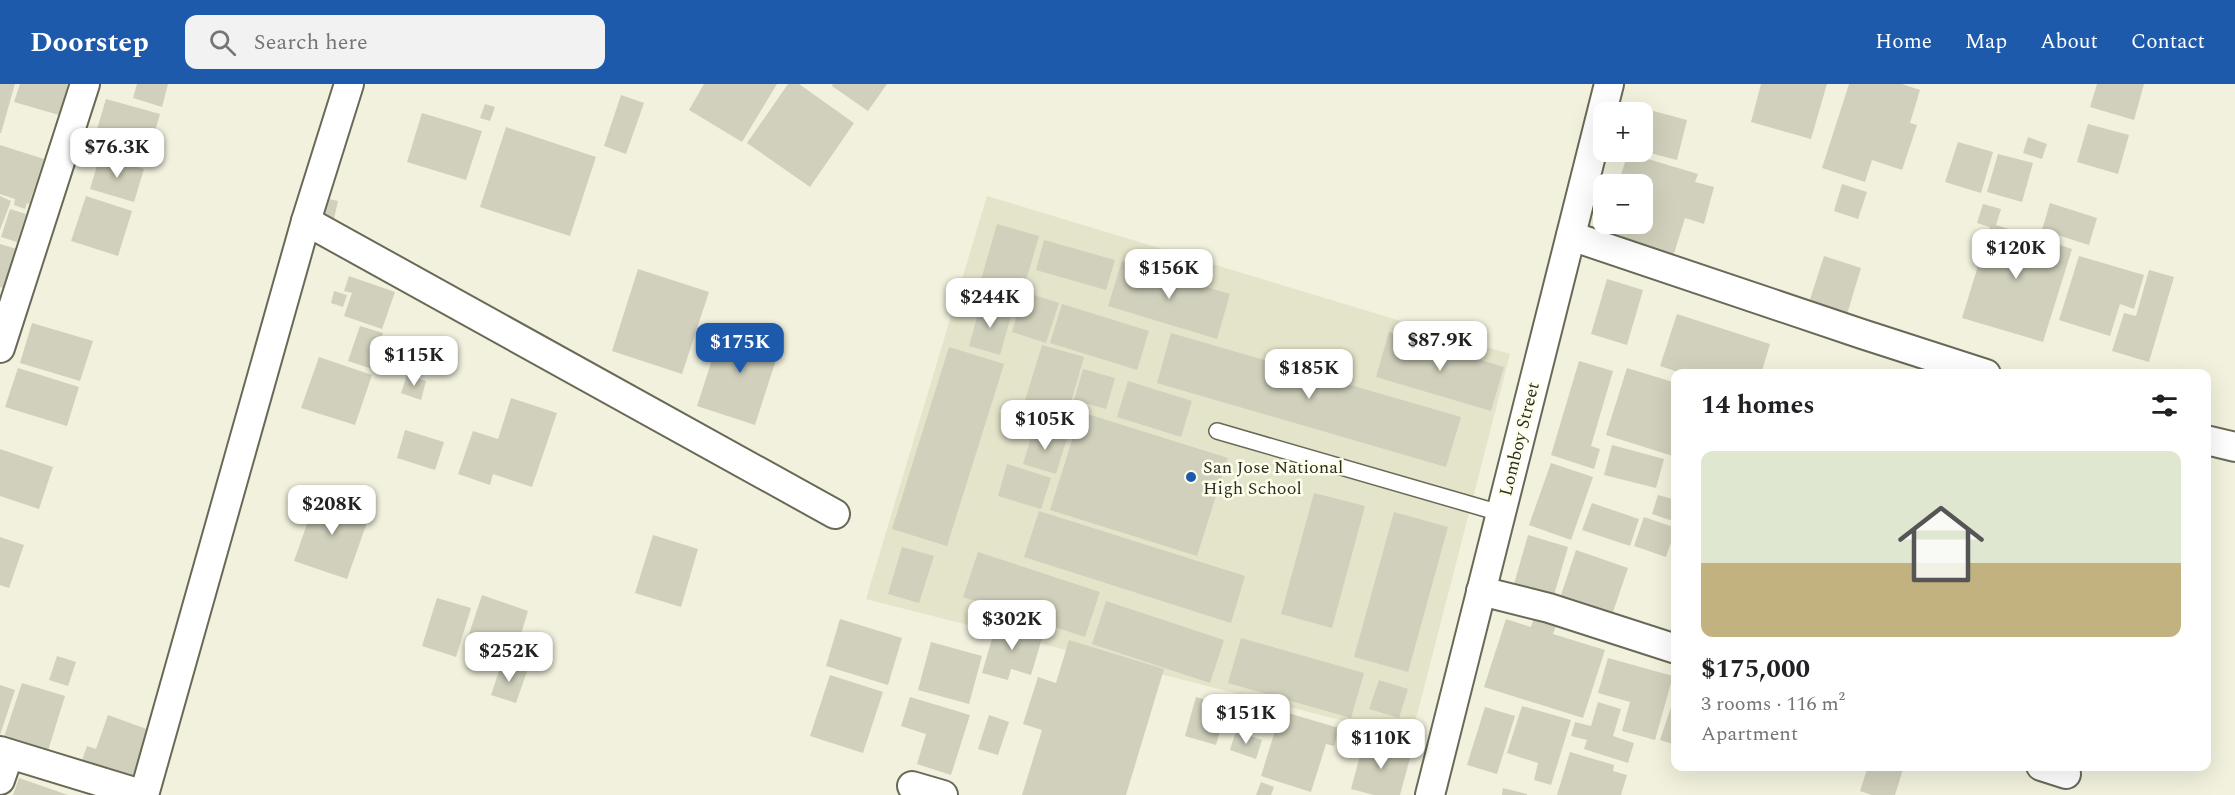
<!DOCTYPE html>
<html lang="en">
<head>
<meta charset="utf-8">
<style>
	:root { --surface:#fff; --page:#f2f2f2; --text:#202124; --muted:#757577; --accent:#1e5aab }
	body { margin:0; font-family:Spectral,serif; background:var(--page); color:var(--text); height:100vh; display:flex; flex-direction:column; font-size:22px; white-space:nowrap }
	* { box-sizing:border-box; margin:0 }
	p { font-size:20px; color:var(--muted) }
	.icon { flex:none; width:33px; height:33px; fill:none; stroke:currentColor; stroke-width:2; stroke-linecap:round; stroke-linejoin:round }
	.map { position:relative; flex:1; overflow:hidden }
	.drawer { position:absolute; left:1671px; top:285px; width:540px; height:402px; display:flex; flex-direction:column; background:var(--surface); border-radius:12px; box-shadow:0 6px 24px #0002 }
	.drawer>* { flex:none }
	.controls { position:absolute; left:1593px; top:18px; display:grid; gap:12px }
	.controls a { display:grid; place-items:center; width:60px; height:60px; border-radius:12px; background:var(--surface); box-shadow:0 6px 24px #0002; font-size:30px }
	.price { position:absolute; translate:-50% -51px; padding:0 14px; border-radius:12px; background:#fff; color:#222; font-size:20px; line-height:39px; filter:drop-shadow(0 2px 3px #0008) }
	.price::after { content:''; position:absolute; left:50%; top:36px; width:18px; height:14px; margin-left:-9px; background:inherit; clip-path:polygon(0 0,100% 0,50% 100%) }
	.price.on { background:var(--accent); color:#fff }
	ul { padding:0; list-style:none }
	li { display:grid; align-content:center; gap:12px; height:318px; padding:0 30px }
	li span { display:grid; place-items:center; height:186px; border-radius:12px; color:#555 }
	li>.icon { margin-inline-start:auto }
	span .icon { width:108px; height:108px; fill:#fffc; stroke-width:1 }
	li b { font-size:26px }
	h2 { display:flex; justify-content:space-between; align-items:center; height:72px; padding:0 30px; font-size:26px }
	header { display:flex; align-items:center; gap:36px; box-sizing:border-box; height:84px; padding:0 30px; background:var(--accent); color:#fff }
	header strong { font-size:28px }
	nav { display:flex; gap:33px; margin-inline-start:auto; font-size:21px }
	.search { width:420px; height:54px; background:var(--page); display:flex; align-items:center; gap:15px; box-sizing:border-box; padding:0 21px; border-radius:12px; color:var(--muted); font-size:22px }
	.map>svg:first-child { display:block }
	.built { fill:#e4e4ca }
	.building { fill:#d0d0bc }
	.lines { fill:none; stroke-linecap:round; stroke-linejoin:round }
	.lane-casing { stroke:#696957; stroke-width:18 }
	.street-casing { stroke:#696957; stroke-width:32 }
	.lane { stroke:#fff; stroke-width:15 }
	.street { stroke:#fff; stroke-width:28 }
	.poi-dot { fill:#1e5aab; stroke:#feffea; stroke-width:2 }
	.labels { text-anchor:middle; stroke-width:5; stroke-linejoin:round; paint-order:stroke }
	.street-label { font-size:18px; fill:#2d2d26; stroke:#feffea }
	.poi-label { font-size:18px; fill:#2d2d26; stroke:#feffea; text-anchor:start }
</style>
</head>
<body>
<header>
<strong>Doorstep</strong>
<div class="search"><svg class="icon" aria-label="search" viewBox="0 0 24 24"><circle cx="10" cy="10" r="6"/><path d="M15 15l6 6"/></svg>Search here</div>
<nav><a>Home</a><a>Map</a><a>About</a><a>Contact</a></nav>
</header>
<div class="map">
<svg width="2235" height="711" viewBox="0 0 2235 711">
	<rect width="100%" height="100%" fill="#f1f1dd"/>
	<!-- built -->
	<path class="built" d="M987,112L1510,270L1411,654L866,515Z"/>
	<!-- building -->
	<g class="building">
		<path d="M0,0H15L1,49H0Z"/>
		<path d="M20,0H68L59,31L14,18Z"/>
		<path d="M137,0H168L162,23L133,14Z"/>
		<path d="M704,0H777L742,58L689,26Z"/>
		<path d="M788,0H799L854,39L810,103L747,59Z"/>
		<path d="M833,0H887L868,27L832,2Z"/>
		<path d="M1761,0H1827L1811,55L1751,38Z"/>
		<path d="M1849,0H1902L1920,6L1910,39L1917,41L1902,86L1872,76L1865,98L1822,84Z"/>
		<path d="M2097,0H2144L2134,36L2090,23Z"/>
		<path d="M621,11L644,19L626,70L604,62Z"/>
		<path d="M106,15L160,30L146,78L92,62Z"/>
		<path d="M485,20L495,23L490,37L480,34Z"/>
		<path d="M1642,24L1687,36L1677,76L1642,67Z"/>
		<path d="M422,29L482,47L466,96L407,78Z"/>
		<path d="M2088,40L2129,51L2118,90L2077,78Z"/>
		<path d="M506,43L596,73L570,152L480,123Z"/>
		<path d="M2028,53L2047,60L2042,75L2023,69Z"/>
		<path d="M1958,58L1993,68L1981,109L1945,98Z"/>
		<path d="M0,61L44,75L29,120L27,119L25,125L14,121L15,115L0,110Z"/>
		<path d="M1628,69L1698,90L1695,98L1714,103L1704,140L1685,134L1671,179L1601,157L1607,140H1642V100H1618Z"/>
		<path d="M1998,70L2033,79L2022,118L1987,108Z"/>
		<path d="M100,72L144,85L134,118L90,105Z"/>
		<path d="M1842,100L1867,108L1858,135L1834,127Z"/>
		<path d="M0,112L11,117L0,146Z"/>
		<path d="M86,112L132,127L118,172L71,157Z"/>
		<path d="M325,114L338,117L334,135L320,132Z"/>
		<path d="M2050,119L2097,134L2089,161L2042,146Z"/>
		<path d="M1983,120L2001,125L1996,141L2072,165L2043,258L1962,234L1990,143L1977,139Z"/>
		<path d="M10,125L26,130L17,158L1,153Z"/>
		<path d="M997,140L1039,152L1018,224L976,213Z"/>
		<path d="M1044,156L1115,176L1106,206L1036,186Z"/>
		<path d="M0,160L20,166L8,206L0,203Z"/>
		<path d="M1824,172L1861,184L1844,240L1806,228Z"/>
		<path d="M2079,172L2144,191L2134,225L2120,220L2110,252L2059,236Z"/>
		<path d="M1122,177L1230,210L1217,255L1108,222Z"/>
		<path d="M638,185L709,208L682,290L612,267Z"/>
		<path d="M2149,186L2174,193L2149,278L2112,267L2124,229L2136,232Z"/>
		<path d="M349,192L395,208L382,245L344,232L352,209L344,207Z"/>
		<path d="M1607,195L1643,206L1627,261L1591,250Z"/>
		<path d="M334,207L347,211L343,223L331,219Z"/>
		<path d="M1024,208L1059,219L1046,259L1012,248Z"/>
		<path d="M981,219L1012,228L1000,271L969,262Z"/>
		<path d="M1062,220L1149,247L1137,286L1050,259Z"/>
		<path d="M1677,230L1770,260L1761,290H1684L1660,282Z"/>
		<path d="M32,239L93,257L80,297L20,279Z"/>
		<path d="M724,239L782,257L755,341L697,322Z"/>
		<path d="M360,242L383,249L372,285L348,277Z"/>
		<path d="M1389,248L1504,283L1491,327L1376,293Z"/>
		<path d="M1171,249L1461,333L1446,383L1157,299Z"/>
		<path d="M1042,261L1084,273L1063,346L1020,333Z"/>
		<path d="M949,263L1004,280L947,462L892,445Z"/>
		<path d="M319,273L372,291L355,341L301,324Z"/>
		<path d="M1579,277L1613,287L1591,362L1600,365L1594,385L1551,371Z"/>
		<path d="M18,284L79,303L67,342L5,323Z"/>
		<path d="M1627,284L1676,299V373L1606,351Z"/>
		<path d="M1083,285L1115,294L1106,325L1074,316Z"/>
		<path d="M407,291L426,297L421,316L401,309Z"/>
		<path d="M1128,297L1192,317L1181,353L1117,333Z"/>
		<path d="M511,314L557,329L532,403L493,390L490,401L458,390L473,347L498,355Z"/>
		<path d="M1081,328L1228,374L1197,472L1050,426Z"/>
		<path d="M1034,344L1067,354L1056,390L1023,380Z"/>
		<path d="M405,346L444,358L435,386L397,374Z"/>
		<path d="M1612,361L1664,375L1656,404L1604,391Z"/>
		<path d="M0,365L53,383L39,425L0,412Z"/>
		<path d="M1551,379L1593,393L1571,456L1529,441Z"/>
		<path d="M1007,380L1051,394L1041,425L998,412Z"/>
		<path d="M318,409L371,427L347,495L294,477Z"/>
		<path d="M1314,409L1365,422L1332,544L1281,530Z"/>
		<path d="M1658,411L1676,416V438L1652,430Z"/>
		<path d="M1592,419L1639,435L1630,462L1582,446Z"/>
		<path d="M1039,427L1245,492L1231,539L1024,473Z"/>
		<path d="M1394,428L1448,443L1408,588L1354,573Z"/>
		<path d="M1644,433L1676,444L1666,473L1634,462Z"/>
		<path d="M653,451L698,465L681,523L635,509Z"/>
		<path d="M1528,451L1568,463L1554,511L1514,500Z"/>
		<path d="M0,453L24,461L9,504L0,501Z"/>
		<path d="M902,463L934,472L919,519L888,510Z"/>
		<path d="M1576,466L1628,484L1613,528L1561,511Z"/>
		<path d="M978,468L1100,508L1085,553L963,513Z"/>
		<path d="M482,511L528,527L521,550L531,553L524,574L467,556Z"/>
		<path d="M437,514L471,524L456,573L422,562Z"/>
		<path d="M1106,517L1224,556L1210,599L1092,560Z"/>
		<path d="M1535,531L1557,539L1553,550L1605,566L1583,634L1484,603L1506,535L1531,543Z"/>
		<path d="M840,535L902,554L888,601L826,582Z"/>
		<path d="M997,538L1043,551L1031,591L1011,585L1008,596L982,589Z"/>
		<path d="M1241,554L1364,589L1351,634L1228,599Z"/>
		<path d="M1069,556L1164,585L1126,711H1022L1042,646L1023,640L1038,593L1056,599Z"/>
		<path d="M931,558L982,572L969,620L918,606Z"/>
		<path d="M57,572L76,578L68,602L49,596Z"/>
		<path d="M1608,574L1673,592L1655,656L1622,647L1630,618L1598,609Z"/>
		<path d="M502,578L527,587L516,619L491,611Z"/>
		<path d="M830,591L883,608L863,669L810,652Z"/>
		<path d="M1379,596L1408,605L1399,634L1369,625Z"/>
		<path d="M22,599L65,612L46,673L2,659Z"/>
		<path d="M0,601L15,606L0,651Z"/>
		<path d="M1676,608V661L1660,656Z"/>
		<path d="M910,613L970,631L951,691L917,680L926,650L901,642Z"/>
		<path d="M1196,613L1227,622L1216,661L1185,652Z"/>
		<path d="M1598,618L1621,625L1613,652L1634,659L1628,679L1584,665L1587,656L1571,652L1575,638L1591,642Z"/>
		<path d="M1522,622L1571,636L1551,701L1534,696L1538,679L1507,669Z"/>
		<path d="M1485,623L1515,632L1497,690L1467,681Z"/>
		<path d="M1281,627L1339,644L1334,662L1326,660L1311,708L1261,692Z"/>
		<path d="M108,631L152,647L133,704L79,685L87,662L96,665Z"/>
		<path d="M989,631L1009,638L998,671L978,665Z"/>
		<path d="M1236,647L1262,656L1256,675L1230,666Z"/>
		<path d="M1364,657L1411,670L1400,711H1374L1351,705Z"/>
		<path d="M1570,668L1614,681L1613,687L1627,691L1621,711H1557Z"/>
		<path d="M1868,682H1904L1895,711H1872L1860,707Z"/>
		<path d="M19,694L68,711H13Z"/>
		<path d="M1261,698L1274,703L1271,711H1256Z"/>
		<path d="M1503,704L1527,710V711H1502Z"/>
	</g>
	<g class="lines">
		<defs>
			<path id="lane" d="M1217,347L1500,429"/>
			<g id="street">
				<path d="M306,137L835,430"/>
				<path d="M1571,152L1862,250L1986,290"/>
				<path d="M0,264L85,0"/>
				<path d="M2206,356L2235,363"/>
				<path d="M1481,507L1549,524L1676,565"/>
				<path d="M0,667L144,711"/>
				<path d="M2041,682L2066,690"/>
				<path d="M0,696L9,670"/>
				<path d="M912,702L943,711"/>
				<path d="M144,711L306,137L349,0"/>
				<path d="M1430,711L1609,0"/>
			</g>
		</defs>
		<!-- lane casing -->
		<use href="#lane" class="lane-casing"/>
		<!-- street casing -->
		<use href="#street" class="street-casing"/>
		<!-- lane -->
		<use href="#lane" class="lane"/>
		<!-- street -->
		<use href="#street" class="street"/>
	</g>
	<!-- markers -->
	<circle class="poi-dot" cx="1191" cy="393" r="6"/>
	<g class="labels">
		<!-- street labels -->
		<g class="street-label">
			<text transform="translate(1519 355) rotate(-76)" y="6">Lomboy Street</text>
		</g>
		<!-- poi labels -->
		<g class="poi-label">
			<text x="1203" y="389">San Jose National<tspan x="1203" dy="21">High School</tspan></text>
		</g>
	</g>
</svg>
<div class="controls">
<a>+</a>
<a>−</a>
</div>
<b class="price" style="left:117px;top:95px">$76.3K</b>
<b class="price" style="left:2016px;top:196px">$120K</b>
<b class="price" style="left:1169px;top:216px">$156K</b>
<b class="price" style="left:990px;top:245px">$244K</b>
<b class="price" style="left:1440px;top:288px">$87.9K</b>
<b class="price on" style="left:740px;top:290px">$175K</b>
<b class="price" style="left:414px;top:303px">$115K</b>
<b class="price" style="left:1309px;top:316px">$185K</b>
<b class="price" style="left:1045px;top:367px">$105K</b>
<b class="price" style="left:332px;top:452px">$208K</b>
<b class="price" style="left:1012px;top:567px">$302K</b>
<b class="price" style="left:509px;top:599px">$252K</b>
<b class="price" style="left:1246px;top:661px">$151K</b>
<b class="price" style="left:1381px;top:686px">$110K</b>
<section class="drawer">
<h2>14 homes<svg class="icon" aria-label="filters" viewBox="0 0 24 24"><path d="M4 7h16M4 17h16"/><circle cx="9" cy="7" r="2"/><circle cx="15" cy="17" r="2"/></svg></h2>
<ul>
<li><span style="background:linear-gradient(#dfe7d0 60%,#c2b280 0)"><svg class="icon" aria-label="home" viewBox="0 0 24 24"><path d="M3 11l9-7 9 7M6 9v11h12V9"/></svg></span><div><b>$175,000</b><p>3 rooms · 116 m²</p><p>Apartment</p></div></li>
</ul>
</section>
</div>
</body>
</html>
